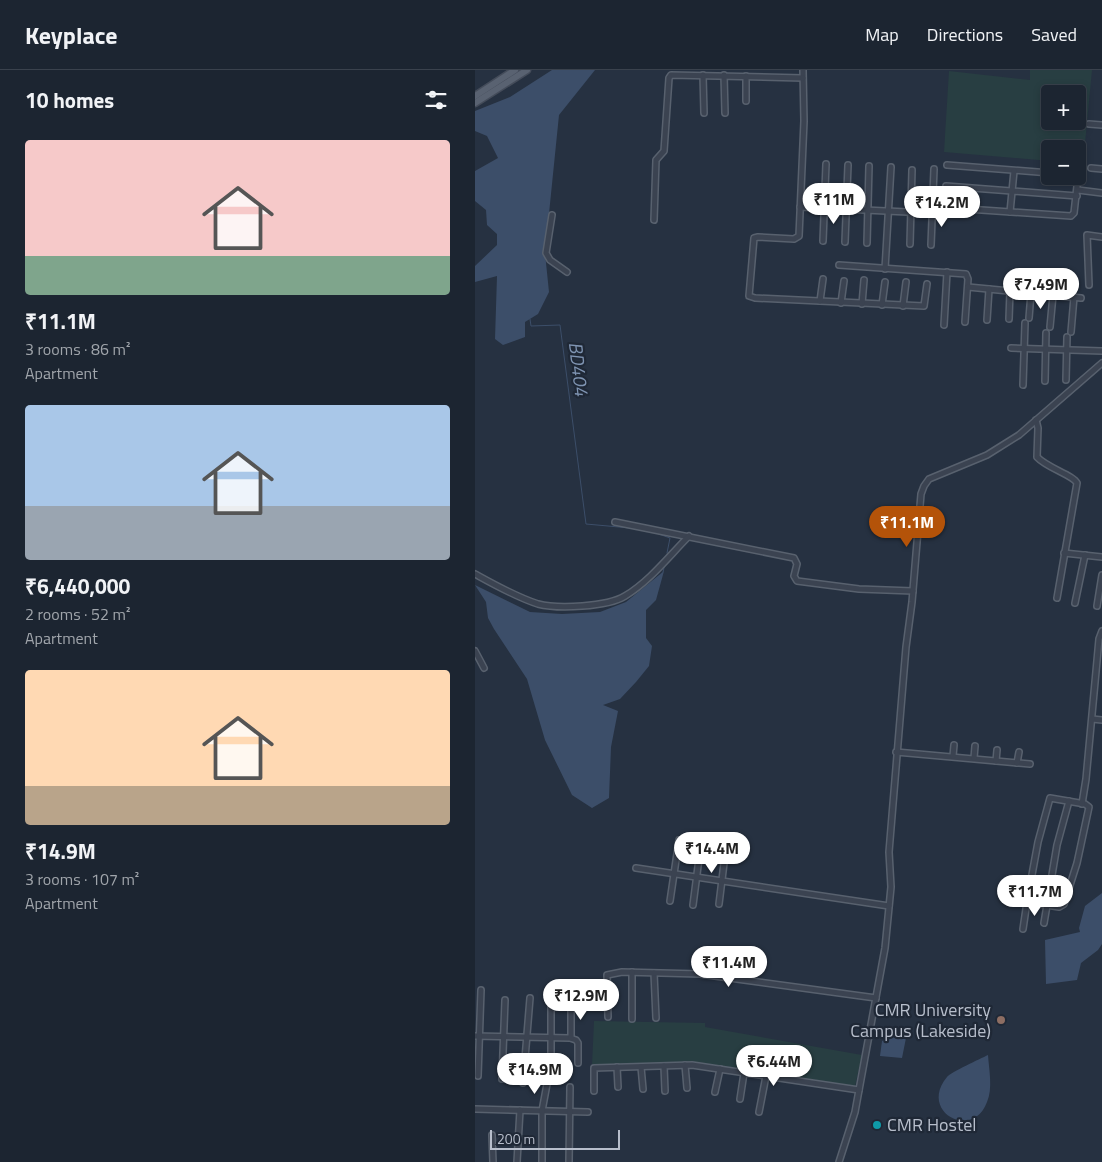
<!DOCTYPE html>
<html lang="en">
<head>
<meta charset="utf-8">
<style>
	:root { --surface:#1c2531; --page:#252d39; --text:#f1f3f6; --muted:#a0a5ab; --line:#3a424d; --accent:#b45309 }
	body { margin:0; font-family:"Titillium Web",sans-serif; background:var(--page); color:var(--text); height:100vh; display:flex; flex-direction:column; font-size:19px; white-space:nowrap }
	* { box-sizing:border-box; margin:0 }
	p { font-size:16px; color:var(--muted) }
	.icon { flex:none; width:28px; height:28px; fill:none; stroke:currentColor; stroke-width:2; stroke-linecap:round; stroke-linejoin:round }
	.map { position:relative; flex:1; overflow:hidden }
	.drawer { display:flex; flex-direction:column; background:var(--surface); width:475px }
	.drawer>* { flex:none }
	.buttons { position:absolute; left:566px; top:15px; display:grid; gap:10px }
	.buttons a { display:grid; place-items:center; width:45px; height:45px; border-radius:5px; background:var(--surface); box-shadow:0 2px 8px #0003,0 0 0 1px var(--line); font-size:25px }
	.scale { position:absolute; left:15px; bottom:12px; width:130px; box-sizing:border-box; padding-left:5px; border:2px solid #b7becb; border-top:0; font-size:14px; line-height:18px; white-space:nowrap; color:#b7becb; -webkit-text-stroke:4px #1f2836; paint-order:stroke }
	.price { position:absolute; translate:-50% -42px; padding:0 11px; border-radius:18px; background:#fff; color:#222; font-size:16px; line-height:32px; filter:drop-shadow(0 1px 2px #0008) }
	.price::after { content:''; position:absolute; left:50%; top:30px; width:15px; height:11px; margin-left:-8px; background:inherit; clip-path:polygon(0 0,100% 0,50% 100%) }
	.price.on { background:var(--accent); color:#fff }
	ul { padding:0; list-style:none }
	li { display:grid; align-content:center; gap:10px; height:265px; padding:0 25px }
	li span { display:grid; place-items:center; height:155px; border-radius:5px; color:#555 }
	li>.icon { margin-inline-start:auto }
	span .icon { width:90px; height:90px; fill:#fffc; stroke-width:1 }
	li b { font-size:21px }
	h2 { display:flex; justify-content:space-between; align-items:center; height:60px; padding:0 25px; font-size:21px }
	header { display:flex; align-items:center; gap:30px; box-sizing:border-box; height:70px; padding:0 25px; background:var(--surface); border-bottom:1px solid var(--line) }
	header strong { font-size:24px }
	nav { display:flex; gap:28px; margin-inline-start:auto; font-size:18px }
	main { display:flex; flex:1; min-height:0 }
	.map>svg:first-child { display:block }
	.green { fill:#283e42; fill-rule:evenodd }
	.water { fill:#3c4e69 }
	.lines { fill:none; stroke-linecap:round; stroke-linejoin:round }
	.stream { stroke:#3c4e69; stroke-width:1 }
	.minor-casing { stroke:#58616e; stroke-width:8 }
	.major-casing { stroke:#444c5a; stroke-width:9 }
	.minor { stroke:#3b4351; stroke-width:5 }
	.major { stroke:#596271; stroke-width:6 }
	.education-dot { fill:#8d6e63; stroke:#1f2836; stroke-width:2 }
	.culture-dot { fill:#0f9aa8; stroke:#1f2836; stroke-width:2 }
	.labels { text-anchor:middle; stroke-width:4.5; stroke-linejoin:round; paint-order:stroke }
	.poi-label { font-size:18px; fill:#b7becb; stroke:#1f2836; text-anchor:end }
	.water-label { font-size:19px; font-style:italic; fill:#7f94b2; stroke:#1f2836 }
</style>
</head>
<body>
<header>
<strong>Keyplace</strong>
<nav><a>Map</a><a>Directions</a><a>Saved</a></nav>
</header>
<main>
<section class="drawer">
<h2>10 homes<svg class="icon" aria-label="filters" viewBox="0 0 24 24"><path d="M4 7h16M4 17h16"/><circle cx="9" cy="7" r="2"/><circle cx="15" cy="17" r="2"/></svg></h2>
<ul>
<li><span style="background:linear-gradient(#f6c9c9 75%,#7fa58c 0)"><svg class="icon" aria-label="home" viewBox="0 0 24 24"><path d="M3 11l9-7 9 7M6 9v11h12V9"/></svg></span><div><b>₹11.1M</b><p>3 rooms · 86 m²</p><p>Apartment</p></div></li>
<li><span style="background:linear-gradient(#a9c7e8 65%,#9aa5b1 0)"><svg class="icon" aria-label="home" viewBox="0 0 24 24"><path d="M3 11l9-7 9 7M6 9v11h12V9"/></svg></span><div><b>₹6,440,000</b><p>2 rooms · 52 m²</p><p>Apartment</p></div></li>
<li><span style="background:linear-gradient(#ffd9b3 75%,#b9a48a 0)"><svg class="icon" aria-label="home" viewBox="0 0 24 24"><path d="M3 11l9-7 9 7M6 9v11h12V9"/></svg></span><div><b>₹14.9M</b><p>3 rooms · 107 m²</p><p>Apartment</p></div></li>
</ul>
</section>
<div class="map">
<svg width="627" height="1092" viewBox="0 0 627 1092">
	<rect width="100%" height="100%" fill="#263141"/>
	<!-- green -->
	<g class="green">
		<path d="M555,0H617L608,94L603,93L602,79H575V91L469,82L474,1L555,10ZM575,24H602V51H575Z"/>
		<path d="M119,951L230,953V957L387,985L380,1016L222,992L117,995Z"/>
	</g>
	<!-- water -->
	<g class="water">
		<path d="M77,0H120L84,45L70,183L74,222L63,244L50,252V267L28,275L20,269L22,206L0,212V196L22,175V164L12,155L11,140L0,131V101L23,88L12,66L0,61V41L35,27Z"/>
		<path d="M189,501L181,530L171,540V568L177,576L174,596L161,612L145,629L128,635L143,641L136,677L134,728L117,738L97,725L70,670L52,609L19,559L13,548L11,532L0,515L55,542L87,544L125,542L151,532Z"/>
		<path d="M627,823V874L623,880L606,893L602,910L571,914L570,870L605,862L604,858L610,836Z"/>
		<path d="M423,963L431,968L427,988L405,986L407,971Z"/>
		<path d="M513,985C514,1000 518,1019 512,1032C498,1071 443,1042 472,1007C476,1002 505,989 513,985Z"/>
	</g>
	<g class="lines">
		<!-- stream -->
		<g class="stream">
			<path d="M55,249L56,256L85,255L111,454L155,458"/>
			<path d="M178,462L195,468L192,483"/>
			<path d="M188,502L190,494"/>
		</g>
		<defs>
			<g id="minor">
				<path d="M328,0L329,51L324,166L319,169L283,167L279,168L274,226L280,228L449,236L452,214"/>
				<path d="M228,5L229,43"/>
				<path d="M249,5L250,43"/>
				<path d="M271,31V6"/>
				<path d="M614,54L627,55"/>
				<path d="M472,95L575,103"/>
				<path d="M616,98L627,99"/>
				<path d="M471,116L602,126"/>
				<path d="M603,120L627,123"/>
				<path d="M325,137L454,143L463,137L596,146L599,143L604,98"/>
				<path d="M535,142L539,101"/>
				<path d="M77,145L71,183L75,190L92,202"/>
				<path d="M179,150L181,90L189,81L194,8L196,5L328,8"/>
				<path d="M348,171L351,94"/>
				<path d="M370,172L373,95"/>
				<path d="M392,173L394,96"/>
				<path d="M435,174L437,100"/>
				<path d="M456,175L459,99"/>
				<path d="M364,195L491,204L493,209L490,252"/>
				<path d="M410,199L416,97"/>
				<path d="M614,215L612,165L627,167"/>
				<path d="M493,217L606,228"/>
				<path d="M345,231L348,209"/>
				<path d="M366,233L369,211"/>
				<path d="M387,234L389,210"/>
				<path d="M407,235L410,212"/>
				<path d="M428,236L431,212"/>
				<path d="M554,248L556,223"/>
				<path d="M534,249L535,221"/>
				<path d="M512,250L514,219"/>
				<path d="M469,255L472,202"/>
				<path d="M575,257L578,225"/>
				<path d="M596,262L599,227"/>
				<path d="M536,278L627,281"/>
				<path d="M591,310L592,267"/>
				<path d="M570,311L571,263"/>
				<path d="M548,315L550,253"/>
				<path d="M561,350L563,358L562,387C572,398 598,405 602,413L582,528"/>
				<path d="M140,452L319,488L322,494L319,506L322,511L384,519L438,521"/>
				<path d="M589,483L627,487"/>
				<path d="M0,504C20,515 41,527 63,534C83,539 132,537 150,526C175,511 194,486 214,466"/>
				<path d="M600,533L610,485"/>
				<path d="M622,536L627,505"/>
				<path d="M0,581L9,598"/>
				<path d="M617,649L627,650"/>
				<path d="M421,682L555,694"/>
				<path d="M478,686L479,675"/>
				<path d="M499,688L500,676"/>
				<path d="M521,691L522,680"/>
				<path d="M542,693L544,682"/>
				<path d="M575,728L610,734L614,737L602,793L589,834L584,837L552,832L563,772Z"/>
				<path d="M607,734L611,709L624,569L627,561"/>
				<path d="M161,798L414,836"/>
				<path d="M195,831L204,770"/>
				<path d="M244,834L251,777"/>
				<path d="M218,835L226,773"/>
				<path d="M569,853L582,775L594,731"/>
				<path d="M548,859L552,832"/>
				<path d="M179,903L181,948"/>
				<path d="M133,947L132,905L147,902L225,904L401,928"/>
				<path d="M157,949V902"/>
				<path d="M0,966L95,968L101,970L103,973V993"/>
				<path d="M96,968V934"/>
				<path d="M210,995L212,1018"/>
				<path d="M189,996L190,1021"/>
				<path d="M142,997L143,1017"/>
				<path d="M166,997L168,1019"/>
				<path d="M76,1003V931"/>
				<path d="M3,1006L6,920"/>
				<path d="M27,1009L30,930"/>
				<path d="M48,1013L55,928"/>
				<path d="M119,1021V998L217,995L384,1020"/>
				<path d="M240,1022L245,999"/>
				<path d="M265,1029L269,1003"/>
				<path d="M0,1039L113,1042"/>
				<path d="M284,1042L291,1006"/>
				<path d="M17,1065L18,1092"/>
				<path d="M42,1092L45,1040"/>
				<path d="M67,1092V1041L72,1014"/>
				<path d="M94,1092L95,1017"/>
				<path d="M364,1092L380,1042L410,878L416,817L414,782L431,577L437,532L446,424L449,416L454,409L512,385L544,365L627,293"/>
			</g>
			<g id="major">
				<path d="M0,26L40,0"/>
				<path d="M0,33L52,0"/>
			</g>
		</defs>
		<!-- minor casing -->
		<use href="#minor" class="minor-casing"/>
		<!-- major casing -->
		<use href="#major" class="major-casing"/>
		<!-- minor -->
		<use href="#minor" class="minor"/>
		<!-- major -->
		<use href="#major" class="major"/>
	</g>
	<!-- markers -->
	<circle class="education-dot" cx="526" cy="950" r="5"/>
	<circle class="culture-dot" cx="402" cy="1055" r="5"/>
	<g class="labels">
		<!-- poi labels -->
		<g class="poi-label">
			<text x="516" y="946">CMR University<tspan x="516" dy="21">Campus (Lakeside)</tspan></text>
			<text x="412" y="1061" text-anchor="start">CMR Hostel</text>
		</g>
		<!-- water labels -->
		<g class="water-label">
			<text transform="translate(104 299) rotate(83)" y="7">BD404</text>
		</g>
	</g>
</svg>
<div class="buttons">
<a>+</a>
<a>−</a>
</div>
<div class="scale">200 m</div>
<b class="price" style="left:359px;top:155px">₹11M</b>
<b class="price" style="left:467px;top:158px">₹14.2M</b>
<b class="price" style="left:566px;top:240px">₹7.49M</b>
<b class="price on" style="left:432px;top:478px">₹11.1M</b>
<b class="price" style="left:237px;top:804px">₹14.4M</b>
<b class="price" style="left:560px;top:847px">₹11.7M</b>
<b class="price" style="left:254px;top:918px">₹11.4M</b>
<b class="price" style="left:106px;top:951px">₹12.9M</b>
<b class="price" style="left:299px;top:1017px">₹6.44M</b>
<b class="price" style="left:60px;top:1025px">₹14.9M</b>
</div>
</main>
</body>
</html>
